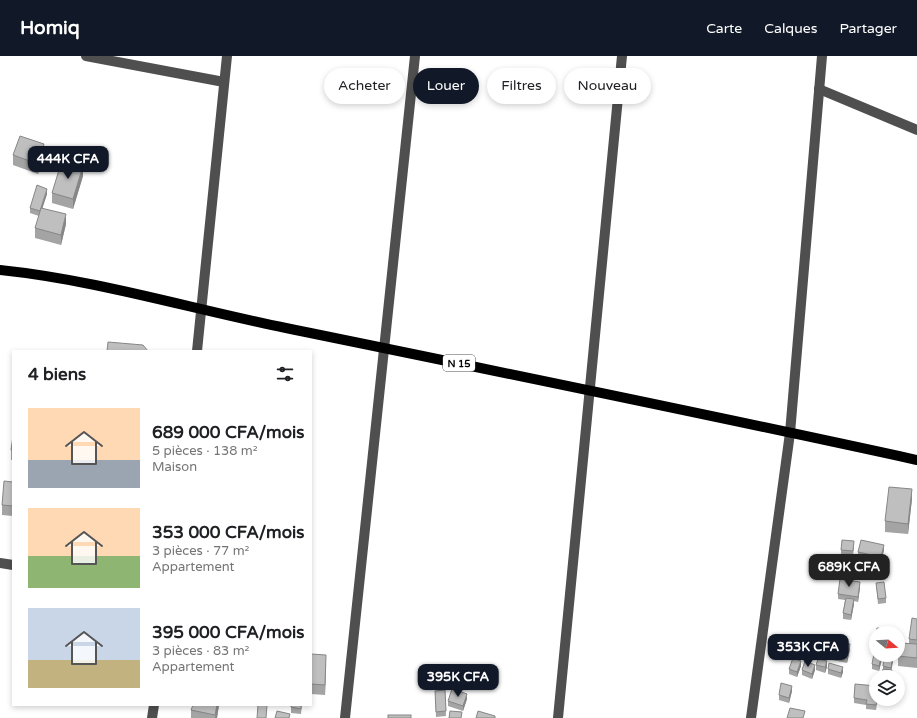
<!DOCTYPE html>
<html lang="fr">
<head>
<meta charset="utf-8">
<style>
	:root { --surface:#fff; --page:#f6f6f6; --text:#202124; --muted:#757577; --accent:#111827 }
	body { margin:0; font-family:"Varela Round",sans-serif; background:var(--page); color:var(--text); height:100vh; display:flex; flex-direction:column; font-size:15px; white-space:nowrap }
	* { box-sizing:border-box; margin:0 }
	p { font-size:13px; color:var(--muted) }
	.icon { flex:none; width:22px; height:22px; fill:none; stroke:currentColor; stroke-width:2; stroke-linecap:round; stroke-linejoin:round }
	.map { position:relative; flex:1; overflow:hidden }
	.side { position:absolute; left:12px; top:294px; width:300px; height:356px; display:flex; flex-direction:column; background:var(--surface); border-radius:0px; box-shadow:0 2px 6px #0003 }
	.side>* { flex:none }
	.top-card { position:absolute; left:324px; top:12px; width:380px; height:36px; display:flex; gap:8px }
	.needle { width:26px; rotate:108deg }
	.tools { position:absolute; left:869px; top:570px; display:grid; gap:8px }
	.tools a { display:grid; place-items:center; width:36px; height:36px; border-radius:50%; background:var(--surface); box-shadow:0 2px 6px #0003; font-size:20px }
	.price { position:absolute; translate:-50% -34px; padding:0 9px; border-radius:8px; background:var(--accent); color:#fff; font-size:13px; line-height:26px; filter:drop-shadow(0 1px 2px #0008) }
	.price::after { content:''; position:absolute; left:50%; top:24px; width:12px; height:9px; margin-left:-6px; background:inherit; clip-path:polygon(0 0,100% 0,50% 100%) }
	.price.current { background:#222; color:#fff }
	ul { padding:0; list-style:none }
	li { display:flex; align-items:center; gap:12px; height:100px; padding:0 16px }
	li span { display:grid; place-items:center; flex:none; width:112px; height:80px; border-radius:0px; color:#555 }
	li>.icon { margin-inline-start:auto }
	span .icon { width:48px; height:48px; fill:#fffc; stroke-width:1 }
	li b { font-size:17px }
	h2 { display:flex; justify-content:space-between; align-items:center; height:48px; padding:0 16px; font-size:17px }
	.pill { padding:0 14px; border-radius:18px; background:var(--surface); box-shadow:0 2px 6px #0003; font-size:14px; line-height:36px }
	.pill.current { background:var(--accent); color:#fff }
	header { display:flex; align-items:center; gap:24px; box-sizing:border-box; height:56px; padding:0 20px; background:var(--accent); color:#fff }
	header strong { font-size:19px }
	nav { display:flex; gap:22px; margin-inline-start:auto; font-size:14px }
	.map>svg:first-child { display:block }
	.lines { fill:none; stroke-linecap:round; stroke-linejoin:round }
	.minor { stroke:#4f4f4f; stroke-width:10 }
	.major { stroke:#000; stroke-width:10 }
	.wall { fill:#a4a4a4 }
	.shaded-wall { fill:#868686 }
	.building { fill:#bfbfbf; stroke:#868686 }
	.labels { text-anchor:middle; stroke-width:3; stroke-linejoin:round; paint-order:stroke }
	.shield { fill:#fff; stroke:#4c4c4c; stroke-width:1 }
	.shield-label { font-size:10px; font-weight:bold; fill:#000 }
</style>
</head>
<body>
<header>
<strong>Homiq</strong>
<nav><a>Carte</a><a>Calques</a><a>Partager</a></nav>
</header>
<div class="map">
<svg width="917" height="662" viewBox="0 0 917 662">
	<rect width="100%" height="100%" fill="#fff"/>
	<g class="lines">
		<!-- minor -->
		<g class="minor">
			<path d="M86,0L224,26"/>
			<path d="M819,33L917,74"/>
			<path d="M197,295L227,0"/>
			<path d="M0,507L13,509"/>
			<path d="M152,662L154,649"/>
			<path d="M345,662L415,0"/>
			<path d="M558,662L622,0"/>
			<path d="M751,662L790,377L822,0"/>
		</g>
		<!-- major -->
		<path class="major" d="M0,214C97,224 191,253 286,272C496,315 707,358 917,404"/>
	</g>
	<!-- wall -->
	<g class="wall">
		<path d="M44,98L38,118L13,109V99Z"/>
		<path d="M83,120L73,153L52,147V137Z"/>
		<path d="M47,138L42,152L66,168L61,189L35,182V172L39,160L30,157V152Z"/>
		<path d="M13,380V404H11V394Z"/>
		<path d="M13,426V460L2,459V449Z"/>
		<path d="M912,443L908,478L885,476V465Z"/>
		<path d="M854,491L853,500L841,499V494Z"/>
		<path d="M884,494L881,506L877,505L875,524L854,521V516L862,502L858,501V496Z"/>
		<path d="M876,527L886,542V547L878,548Z"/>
		<path d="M860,531L858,546L854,545V548L851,564L843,563V557L845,544L838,543V538Z"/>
		<path d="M917,563V612L898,610V600L909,588V583Z"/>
		<path d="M876,579V591H874V586Z"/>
		<path d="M819,593L815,603L808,601V596Z"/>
		<path d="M850,593L847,607L832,604V599Z"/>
		<path d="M311,598L326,609L325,639L311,638Z"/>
		<path d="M883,599L879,615L872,613V608Z"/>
		<path d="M894,599L891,614L892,619L883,615V610Z"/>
		<path d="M816,609L827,611L825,617L816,614Z"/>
		<path d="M801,610L797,621L789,618V613Z"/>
		<path d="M828,613L843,616L841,622L828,618Z"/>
		<path d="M802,614H815L812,623L802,619Z"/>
		<path d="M445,634L446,660L436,661L435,635Z"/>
		<path d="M792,635L789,647L779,644V639Z"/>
		<path d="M854,642L878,643L876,654L866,653V649L854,647Z"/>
		<path d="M467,643L463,655L448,650V645Z"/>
		<path d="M219,649L217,662H191V654Z"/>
		<path d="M302,649L301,658L291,657V651Z"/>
	</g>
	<!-- shaded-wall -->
	<g class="shaded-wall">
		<path d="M44,88V98L38,118V108Z"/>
		<path d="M83,110V120L73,153V143Z"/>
		<path d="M47,133V138L40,160V155Z"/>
		<path d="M66,158V168L61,189V179Z"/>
		<path d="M912,433V443L908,478V468Z"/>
		<path d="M884,489V494L881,506V501Z"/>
		<path d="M877,504V509L875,524V519Z"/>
		<path d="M860,526V531L858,546V541Z"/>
		<path d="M854,543V548L851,564V559Z"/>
		<path d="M819,588V593L815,603V598Z"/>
		<path d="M850,588V593L847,607V602Z"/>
		<path d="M326,599V609L325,639V629Z"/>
		<path d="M882,599H883L879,615V610Z"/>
		<path d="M893,599H894L891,617V612Z"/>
		<path d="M801,605V610L797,621V616Z"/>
		<path d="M827,605V611L825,617V611Z"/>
		<path d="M815,609V614L812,623V618Z"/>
		<path d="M843,611V616L841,622V617Z"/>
		<path d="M792,630V635L789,647V642Z"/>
		<path d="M467,638V643L463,655V650Z"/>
		<path d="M217,649H219L217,662H215Z"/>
	</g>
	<!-- building -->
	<g class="building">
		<path d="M20,80L44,88L38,108L13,99Z"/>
		<path d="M62,104L83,110L73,143L52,137Z"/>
		<path d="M37,129L47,133L40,155L30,152Z"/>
		<path d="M41,152L66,158L61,179L35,172Z"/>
		<path d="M108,286L143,289L148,295H107Z"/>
		<path d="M13,380V394H11Z"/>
		<path d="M4,425L13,426V450L2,449Z"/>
		<path d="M889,431L912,433L908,468L885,465Z"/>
		<path d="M842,484L854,485L853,495L841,494Z"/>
		<path d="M861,484L884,489L881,501L858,496Z"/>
		<path d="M856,501L877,504L875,519L854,516Z"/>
		<path d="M840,523L860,526L858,541L838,538Z"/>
		<path d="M884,526L886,542L878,543L876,527Z"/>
		<path d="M846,542L854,543L851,559L843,557Z"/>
		<path d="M912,562L917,563V584L909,583Z"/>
		<path d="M877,572L885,573V577H876Z"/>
		<path d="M876,579V586H874Z"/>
		<path d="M811,585L819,588L815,598L808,596Z"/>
		<path d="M834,585L850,588L847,602L832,599Z"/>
		<path d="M900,587L917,588V602L898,600Z"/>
		<path d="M875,592H876V599H882L879,610L872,608Z"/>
		<path d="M311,598L326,599L325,629L311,628Z"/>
		<path d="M884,599H893L891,612L883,610Z"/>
		<path d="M793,602L801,605L797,616L789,613Z"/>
		<path d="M818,603L827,605L825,611L816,609Z"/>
		<path d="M805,605L815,609L812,618L802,614Z"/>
		<path d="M829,607L843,611L841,617L828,613Z"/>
		<path d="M883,613L892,614L890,621H882Z"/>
		<path d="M781,627L792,630L789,642L779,639Z"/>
		<path d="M855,628L876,630V643H877L876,649L866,648L867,644L854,642Z"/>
		<path d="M452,633L467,638L463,650L448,645Z"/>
		<path d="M445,634L446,655L436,656L435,635Z"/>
		<path d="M193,649H217L215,659L191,654Z"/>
		<path d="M258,649H267L266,662H257Z"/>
		<path d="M291,649H301V653L291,651Z"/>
		<path d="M790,652L805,655L803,662H787Z"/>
		<path d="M277,655L290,658L289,662H275Z"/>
		<path d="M450,655L462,656L461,662H449Z"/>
		<path d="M478,655L495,660V662H476Z"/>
		<rect x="388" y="659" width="23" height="3"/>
	</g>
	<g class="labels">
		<!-- shield labels -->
		<rect class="shield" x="443" y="299" width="32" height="16" rx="3"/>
		<g class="shield-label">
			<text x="459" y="311">N 15</text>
		</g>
	</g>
</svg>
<div class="tools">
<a><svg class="needle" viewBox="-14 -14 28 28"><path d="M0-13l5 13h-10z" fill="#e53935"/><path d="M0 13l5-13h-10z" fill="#757577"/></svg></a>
<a><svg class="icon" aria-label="layers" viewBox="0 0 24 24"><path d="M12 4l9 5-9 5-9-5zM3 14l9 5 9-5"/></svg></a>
</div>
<b class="price" style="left:68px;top:124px">444K CFA</b>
<b class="price current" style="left:849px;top:532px">689K CFA</b>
<b class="price" style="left:808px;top:612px">353K CFA</b>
<b class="price" style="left:458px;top:642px">395K CFA</b>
<div class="top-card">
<a class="pill">Acheter</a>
<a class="pill current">Louer</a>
<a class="pill">Filtres</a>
<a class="pill">Nouveau</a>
</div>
<section class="side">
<h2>4 biens<svg class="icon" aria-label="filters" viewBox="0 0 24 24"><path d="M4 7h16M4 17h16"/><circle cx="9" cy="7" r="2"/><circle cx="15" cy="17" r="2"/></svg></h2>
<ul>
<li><span style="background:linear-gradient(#ffd9b3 65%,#9aa5b1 0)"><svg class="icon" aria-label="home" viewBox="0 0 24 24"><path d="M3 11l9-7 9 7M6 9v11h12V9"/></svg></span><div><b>689 000 CFA/mois</b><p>5 pièces · 138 m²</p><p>Maison</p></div></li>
<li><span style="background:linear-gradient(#ffd9b3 60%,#8fb573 0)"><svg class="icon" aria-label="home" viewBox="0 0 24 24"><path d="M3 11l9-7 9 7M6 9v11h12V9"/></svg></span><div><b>353 000 CFA/mois</b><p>3 pièces · 77 m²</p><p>Appartement</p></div></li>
<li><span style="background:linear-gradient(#c9d6e8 65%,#c2b280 0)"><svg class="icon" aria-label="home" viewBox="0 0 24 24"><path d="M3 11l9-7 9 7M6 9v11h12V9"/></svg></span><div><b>395 000 CFA/mois</b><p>3 pièces · 83 m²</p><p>Appartement</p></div></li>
</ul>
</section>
</div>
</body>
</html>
